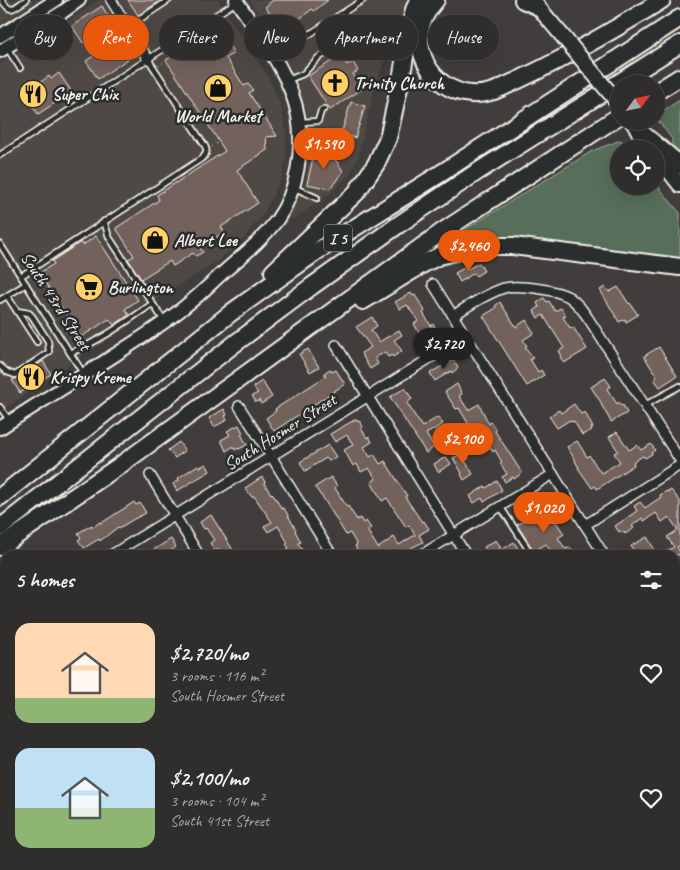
<!DOCTYPE html>
<html lang="en">
<head>
<meta charset="utf-8">
<style>
	:root { --surface:#302e2d; --page:#3c3a39; --text:#f1f3f6; --muted:#a8a8aa; --line:#4b4a49; --accent:#ea580c }
	body { margin:0; font-family:Caveat,sans-serif; background:var(--page); color:var(--text); height:100vh; display:flex; flex-direction:column; font-size:19px; white-space:nowrap }
	* { box-sizing:border-box; margin:0 }
	p { font-size:16px; color:var(--muted) }
	.icon { flex:none; width:28px; height:28px; fill:none; stroke:currentColor; stroke-width:2; stroke-linecap:round; stroke-linejoin:round }
	.map { position:relative; flex:1; overflow:hidden }
	.panel { position:absolute; left:0px; top:550px; width:680px; height:320px; display:flex; flex-direction:column; background:var(--surface); border-radius:15px 15px 0 0; box-shadow:0 5px 20px #0002,0 0 0 1px var(--line) }
	.panel>* { flex:none }
	.banner { position:absolute; left:15px; top:15px; width:650px; height:45px; display:flex; gap:10px }
	.needle { width:32px; rotate:57deg }
	.fabs { position:absolute; left:610px; top:75px; display:grid; gap:10px }
	.fabs a { display:grid; place-items:center; width:55px; height:55px; border-radius:50%; background:var(--surface); box-shadow:0 5px 20px #0002,0 0 0 1px var(--line); font-size:25px }
	.price { position:absolute; translate:-50% -42px; padding:0 11px; border-radius:18px; background:var(--accent); color:#fff; font-size:16px; line-height:32px; filter:drop-shadow(0 1px 2px #0008) }
	.price::after { content:''; position:absolute; left:50%; top:30px; width:15px; height:11px; margin-left:-8px; background:inherit; clip-path:polygon(0 0,100% 0,50% 100%) }
	.price.selected { background:#222; color:#fff }
	ul { padding:0; list-style:none }
	li { display:flex; align-items:center; gap:15px; height:125px; padding:0 15px }
	li span { display:grid; place-items:center; flex:none; width:140px; height:100px; border-radius:15px; color:#555 }
	li>.icon { margin-inline-start:auto }
	span .icon { width:60px; height:60px; fill:#fffc; stroke-width:1 }
	li b { font-size:21px }
	h2 { display:flex; justify-content:space-between; align-items:center; height:60px; padding:0 15px; font-size:21px }
	.pill { padding:0 18px; border-radius:22px; background:var(--surface); box-shadow:0 5px 20px #0002,0 0 0 1px var(--line); font-size:18px; line-height:45px }
	.pill.selected { background:var(--accent); color:#fff }
	.map>svg:first-child { display:block }
	.built { fill:#4f4845 }
	.green { fill:#576e5a; stroke:#a6b0a1 }
	.building { fill:#73625b; stroke:#f4f1e8 }
	.lines { fill:none; stroke-linecap:round; stroke-linejoin:round }
	.lane-casing { stroke:#f4f1e8; stroke-width:8 }
	.street-casing { stroke:#f4f1e8; stroke-width:12 }
	.secondary-casing { stroke:#f4f1e8; stroke-width:16 }
	.primary-casing { stroke:#f4f1e8; stroke-width:18 }
	.highway-casing { stroke:#f4f1e8; stroke-width:20 }
	.path { stroke:#f4f1e8; stroke-width:1; stroke-dasharray:1 4; stroke-linecap:butt }
	.lane { stroke:#2a2d2e; stroke-width:4.5 }
	.street { stroke:#2a2d2e; stroke-width:9 }
	.secondary { stroke:#2a2d2e; stroke-width:12 }
	.primary { stroke:#2a2d2e; stroke-width:14 }
	.highway { stroke:#2a2d2e; stroke-width:16 }
	.primary-bridge-casing { stroke:#f4f1e8; stroke-width:18; stroke-linecap:butt }
	.primary-bridge { stroke:#2a2d2e; stroke-width:14 }
	.labels { text-anchor:middle; stroke-width:5; stroke-linejoin:round; paint-order:stroke }
	.shield { fill:#2a2d2e; stroke:#b7b6b0; stroke-width:1 }
	.shield-label { font-size:16px; font-weight:bold; fill:#f4f1e8 }
	.poi-label { font-size:18px; font-weight:bold; fill:#f4f1e8; stroke:#2a2d2e; text-anchor:start }
	.street-label { font-size:18px; fill:#f4f1e8; stroke:#2a2d2e }
</style>
</head>
<body>
<div class="map">
<svg width="680" height="870" viewBox="0 0 680 870">
	<rect width="100%" height="100%" fill="#403d3c"/>
	<filter id="ink" filterUnits="userSpaceOnUse"><feTurbulence type="fractalNoise" baseFrequency=".02" numOctaves="2"/><feDisplacementMap in="SourceGraphic" scale="10" xChannelSelector="R" yChannelSelector="G"/><feConvolveMatrix kernelMatrix="1 2 1 2 8 2 1 2 1" color-interpolation-filters="sRGB"/></filter>
	<g filter="url(#ink)">
		<!-- built -->
		<g class="built">
			<path d="M0,0H39L0,25Z"/>
			<path d="M98,0H218L267,75L280,103L286,132V155L284,168L281,179L264,213L243,239L218,261L151,303L122,331L81,356L0,412V64L82,12Z"/>
			<path d="M249,0H408L398,23L374,90L358,157L350,173L333,191L294,219L289,216L302,192L306,178L310,152V132L307,114L298,84L286,61Z"/>
		</g>
		<!-- green -->
		<g class="green">
			<path d="M680,100V153L672,144V139L656,118V115Z"/>
			<path d="M621,140L628,149H619V186H656V184L680,213V261L647,256L434,253L437,247L592,151Z"/>
		</g>
		<!-- building -->
		<g class="building">
			<path d="M128,0H162L138,15Z"/>
			<path d="M273,0H328L314,11L312,9L285,30L265,7Z"/>
			<path d="M102,6L113,24L109,26L118,40L123,36L133,52L131,57L98,79L86,61L110,45L101,31L83,43L72,26Z"/>
			<path d="M217,27L234,53L226,58L244,86L248,84L253,90L249,93L277,136L266,137L267,150L237,170L258,203L221,227L224,232L200,248L203,252L196,256L193,253L173,266L170,261L141,279L128,259L134,256L116,228L159,200L157,195L225,151L166,60Z"/>
			<path d="M341,55L347,65L353,62L358,71L353,74L362,89L330,110L308,76Z"/>
			<path d="M59,73L72,92L38,114L27,98L28,91L49,76L51,79Z"/>
			<path d="M351,102L365,106L355,138L341,134Z"/>
			<path d="M315,149L331,153L343,171L330,189L307,184Z"/>
			<path d="M96,236L138,300L125,309L129,315L114,325L109,319L81,337L39,273L54,264L52,261L81,242L83,245Z"/>
			<path d="M479,263L484,271L476,276L474,273L460,282L455,273L464,268L466,270Z"/>
			<path d="M605,287L609,292L618,287L629,304L630,303L638,315L626,322L625,319L619,322L600,290Z"/>
			<path d="M411,293L413,296L415,295L425,311L423,313L431,326L433,324L437,331L429,336L433,342L427,346L414,324L418,321L407,305L400,309L395,302Z"/>
			<path d="M544,298L547,302L549,301L555,311L561,308L566,316L563,317L570,328L573,327L587,349L564,363L560,357L562,356L559,351L564,348L543,315L538,318L534,311L539,307L537,303Z"/>
			<path d="M500,302L516,327L526,320L534,333L523,340L527,346L525,347L533,358L530,359L538,372L541,370L544,375L527,386L483,316L496,308L495,306Z"/>
			<path d="M372,317L377,326L371,330L379,342L399,330L402,335L394,340L402,351L393,357L392,355L388,357L385,352L375,358L378,364L370,369L361,353L371,347L356,327Z"/>
			<path d="M659,347L677,376L660,387L654,379L657,377L644,356Z"/>
			<path d="M308,349L319,367L310,372L299,354Z"/>
			<path d="M453,360L458,368L452,373L451,371L435,381L430,373Z"/>
			<path d="M43,361L51,374L20,393L12,380L17,378Z"/>
			<path d="M330,369L332,372L336,370L345,384L274,431L266,418L276,411L275,409L326,376L324,373Z"/>
			<path d="M605,378L611,386L607,389L617,404L619,402L621,406L623,405L627,413L611,422L601,404H602L591,387Z"/>
			<path d="M262,381L272,397L261,404L259,400L256,402L252,396L258,393L253,387Z"/>
			<path d="M457,384L462,394L459,396L468,410L479,404L489,424L491,422L496,430L495,431L522,473L514,479L513,477L505,482L502,477L507,474L500,463L502,462L495,450L493,452L489,446L487,448L478,433L475,435L459,408L456,409L445,392Z"/>
			<path d="M405,388L412,399L407,403L422,427L438,417L443,424L426,434L434,447L426,453L390,397Z"/>
			<path d="M574,404L581,414L585,412L593,428H591L592,430L582,435L574,421L572,422L570,420L557,428L549,416L559,410L561,413Z"/>
			<path d="M224,409L227,415L225,416L227,420L214,427L209,418Z"/>
			<path d="M356,419L358,422L360,421L363,427L361,428L367,438L369,436L372,442L364,447L370,457L374,454L380,464L385,461L407,496L405,497L422,522L424,521L429,529L419,535L423,542L411,548L412,551L405,555H358L356,551L357,550L355,546L357,545L350,533L346,535L322,496H321L315,487L331,477L337,486L335,488L347,507L348,506L357,520L360,518L363,523L366,521L371,528L367,530L378,548L394,537L399,545L415,535L409,525L406,527L387,498L382,501L371,482L376,479L369,468L361,472L357,464L353,466L344,450L353,445L347,435L335,442L330,434Z"/>
			<path d="M239,425L243,433L241,434L247,445L239,449L238,448L235,450L234,447H232L226,451L221,440L230,435L227,431Z"/>
			<path d="M617,432L629,450L637,445L641,450L651,444L655,450L651,453L652,454L645,458L643,456L633,462L634,465L597,489L595,486L592,488L578,468H579L575,461H576L567,447L577,441L587,457L589,455L601,473L620,462L614,453L618,451L609,437Z"/>
			<path d="M179,442L185,451L175,458L168,450Z"/>
			<path d="M328,445L336,457L329,461L326,458L305,471L300,462Z"/>
			<path d="M466,452L469,458L465,461L473,474L464,480L461,474L462,473L453,458Z"/>
			<path d="M446,457L451,464L438,472L434,464Z"/>
			<path d="M206,464L210,471L177,491L173,484L179,480L178,478L198,465L200,467Z"/>
			<path d="M262,477L265,482L264,483L271,494L272,493L282,509L284,508L296,530L295,531L301,542L298,543L305,555H278L289,548L286,544L288,543L278,526L268,532L264,526L272,522L254,496L252,497L245,488Z"/>
			<path d="M497,481L502,490L484,502L482,498L474,503L470,496L485,486L486,488Z"/>
			<path d="M671,490L680,501V545L677,547L680,552V555H660L674,547L667,537L678,530L669,517L662,522L656,513L644,521L642,518L632,526L634,528L625,534L624,532L622,533L620,531L619,532L615,526L637,511L634,506L640,502L645,508L661,497L660,495L667,491L668,492Z"/>
			<path d="M134,502L136,505L140,503L146,513L134,519L119,528L118,527L100,541L99,539L84,548L78,540L81,538L78,533L92,525L93,527L100,522V523L103,522Z"/>
			<path d="M539,511L542,516L549,511L564,534L558,538L565,548L567,549L570,547L575,555H553L546,544L534,551L517,525Z"/>
			<path d="M211,515L223,534L236,555H223L219,549L215,551L210,543L214,540L206,528L204,529L200,522Z"/>
			<path d="M647,537L658,555H642L640,552L636,555L631,546Z"/>
			<path d="M171,539L176,547L164,555H145Z"/>
			<path d="M496,540L501,548L489,555L484,547Z"/>
			<path d="M514,542L522,555H507L503,549Z"/>
		</g>
		<g class="lines">
			<defs>
				<g id="lane">
					<path d="M2,0C11,15 13,8 26,0"/>
					<path d="M128,27L169,0"/>
					<path d="M7,48L20,68"/>
					<path d="M275,53L302,39L363,0"/>
					<path d="M288,80L303,74L318,58L342,44"/>
					<path d="M301,122L318,121L321,111L324,109"/>
					<path d="M0,155L236,2"/>
					<path d="M295,188L317,198"/>
					<path d="M104,221L109,237L164,321"/>
					<path d="M0,244L83,373"/>
					<path d="M21,276L201,159C206,155 208,152 205,146L148,59"/>
					<path d="M7,296L37,342"/>
					<path d="M0,300L26,284"/>
					<path d="M70,353C100,341 126,322 152,304"/>
					<path d="M0,366L7,372L15,375L49,352L48,341L32,316L29,313L17,311"/>
					<path d="M645,405L680,386"/>
					<path d="M0,407L9,420"/>
					<path d="M500,506L532,555"/>
					<path d="M188,865L191,870"/>
					<path d="M458,865L461,870"/>
					<path d="M593,865L596,870"/>
				</g>
				<g id="street">
					<path d="M111,0L148,59"/>
					<path d="M433,284L604,555"/>
					<path d="M453,316C469,305 486,294 504,288C518,284 557,290 569,297C578,303 584,312 590,321L680,460"/>
					<path d="M336,345L466,555"/>
					<path d="M239,406L271,456L332,555"/>
					<path d="M150,475L199,555"/>
					<path d="M585,525L680,465"/>
					<path d="M111,555L466,336"/>
					<path d="M421,555L553,474"/>
					<path d="M0,624L5,621"/>
					<path d="M675,667L680,675"/>
					<path d="M0,669L5,677"/>
					<path d="M675,785L680,782"/>
					<path d="M0,818L5,815"/>
					<path d="M122,865L126,870"/>
					<path d="M257,865L260,870"/>
					<path d="M390,865L393,870"/>
					<path d="M525,865L528,870"/>
					<path d="M659,865L662,870"/>
					<path d="M541,870L549,865"/>
				</g>
				<g id="secondary">
					<path d="M0,36L56,0"/>
					<path d="M0,51L64,11L79,0"/>
					<path d="M0,428C40,402 81,377 121,351C144,336 168,321 189,303C202,293 213,281 226,270C244,254 261,241 277,220C297,192 304,149 298,116C291,74 259,35 236,0"/>
					<path d="M675,602L680,600"/>
					<path d="M227,870L234,865"/>
				</g>
				<g id="primary">
					<path d="M532,0L560,33"/>
					<path d="M632,121L646,141"/>
					<path d="M656,154L680,185"/>
				</g>
				<g id="highway">
					<path d="M436,0C429,8 423,17 421,27C413,70 453,105 494,91C552,66 608,34 662,0"/>
					<path d="M523,0L537,6"/>
					<path d="M656,92L680,77"/>
					<path d="M640,132L680,165"/>
					<path d="M273,272L356,193L376,164L388,138L391,125L402,74L410,26L414,10L418,0"/>
					<path d="M363,301L425,263L439,256L471,248L491,246H513L680,267"/>
					<path d="M0,497L232,312L316,252L443,172L680,18"/>
					<path d="M0,528L233,345L312,286L398,225L477,172L680,44"/>
					<path d="M0,547L119,466L443,231L619,116"/>
				</g>
			</defs>
			<!-- lane casing -->
			<use href="#lane" class="lane-casing"/>
			<!-- street casing -->
			<use href="#street" class="street-casing"/>
			<!-- secondary casing -->
			<use href="#secondary" class="secondary-casing"/>
			<!-- primary casing -->
			<use href="#primary" class="primary-casing"/>
			<!-- highway casing -->
			<use href="#highway" class="highway-casing"/>
			<!-- path -->
			<g class="path">
				<path d="M158,66L164,62"/>
				<path d="M212,147L217,143"/>
			</g>
			<!-- lane -->
			<use href="#lane" class="lane"/>
			<!-- street -->
			<use href="#street" class="street"/>
			<!-- secondary -->
			<use href="#secondary" class="secondary"/>
			<!-- primary -->
			<use href="#primary" class="primary"/>
			<!-- highway -->
			<use href="#highway" class="highway"/>
			<defs>
				<path id="primary-bridge" d="M560,33L619,104"/>
			</defs>
			<!-- primary-bridge casing -->
			<use href="#primary-bridge" class="primary-bridge-casing"/>
			<!-- primary-bridge -->
			<use href="#primary-bridge" class="primary-bridge"/>
		</g>
	</g>
	<!-- icons -->
	<defs>
		<symbol id="church-disc" viewBox="-11 -11 22 22"><circle r="9.5" fill="#ffd166" stroke="#2a2d2e"/><path d="M-1.2-6h2.4v3.5h3.3v2.4h-3.3V6h-2.4V-.1h-3.3v-2.4h3.3Z" fill="#111"/></symbol>
		<symbol id="shop-disc" viewBox="-11 -11 22 22"><circle r="9.5" fill="#ffd166" stroke="#2a2d2e"/><path d="M-5-2.5h2.3a2.7 3.5 0 0 1 5.4 0H5L5.5 6h-11ZM-1.5-2.5h3a1.5 2.3 0 0 0-3 0Z" fill="#111"/></symbol>
		<symbol id="restaurant-disc" viewBox="-11 -11 22 22"><circle r="9.5" fill="#ffd166" stroke="#2a2d2e"/><path d="M-5-6h1v4h1v-4h1v4h1v-4h1v5L-1.5 .5V6h-2V.5L-5-1ZM5-6V6H3V1.5H1.5Q1.5-4 5-6Z" fill="#111"/></symbol>
		<symbol id="supermarket-disc" viewBox="-11 -11 22 22"><circle r="9.5" fill="#ffd166" stroke="#2a2d2e"/><path d="M-6-5.5h2.5l.6 2H6L4.5 2H-2.5L-4.4-4H-6ZM-1.5 3.2a1.3 1.3 0 1 0 .1 0ZM3 3.2a1.3 1.3 0 1 0 .1 0Z" fill="#111"/></symbol>
	</defs>
	<g fill-rule="evenodd">
		<use href="#church-disc" x="319" y="67" width="32" height="32"/>
		<use href="#shop-disc" x="202" y="72" width="32" height="32"/>
		<use href="#restaurant-disc" x="17" y="78" width="32" height="32"/>
		<use href="#shop-disc" x="139" y="224" width="32" height="32"/>
		<use href="#supermarket-disc" x="73" y="271" width="32" height="32"/>
		<use href="#restaurant-disc" x="15" y="361" width="32" height="32"/>
	</g>
	<g class="labels">
		<!-- shield labels -->
		<rect class="shield" x="324" y="224.5" width="28" height="27" rx="4"/>
		<g class="shield-label">
			<text x="338" y="244">I 5</text>
		</g>
		<!-- poi labels -->
		<g class="poi-label">
			<text x="354" y="89">Trinity Church</text>
			<text x="52" y="100">Super Chix</text>
			<text x="218" y="122" text-anchor="middle">World Market</text>
			<text x="174" y="246">Albert Lee</text>
			<text x="108" y="293">Burlington</text>
			<text x="50" y="383">Krispy Kreme</text>
		</g>
		<!-- street labels -->
		<g class="street-label">
			<text transform="translate(56 301) rotate(57)" y="6">South 43rd Street</text>
			<text transform="translate(280 432) rotate(-32)" y="6">South Hosmer Street</text>
		</g>
	</g>
</svg>
<div class="fabs">
<a><svg class="needle" viewBox="-14 -14 28 28"><path d="M0-13l5 13h-10z" fill="#e53935"/><path d="M0 13l5-13h-10z" fill="#a8a8aa"/></svg></a>
<a><svg class="icon" aria-label="locate" viewBox="0 0 24 24"><circle cx="12" cy="12" r="6"/><path d="M12 2v4M12 18v4M2 12h4M18 12h4"/></svg></a>
</div>
<b class="price" style="left:324px;top:170px">$1,590</b>
<b class="price" style="left:469px;top:272px">$2,460</b>
<b class="price selected" style="left:444px;top:370px">$2,720</b>
<b class="price" style="left:463px;top:465px">$2,100</b>
<b class="price" style="left:544px;top:534px">$1,020</b>
<div class="banner">
<a class="pill">Buy</a>
<a class="pill selected">Rent</a>
<a class="pill">Filters</a>
<a class="pill">New</a>
<a class="pill">Apartment</a>
<a class="pill">House</a>
</div>
<section class="panel">
<h2>5 homes<svg class="icon" aria-label="filters" viewBox="0 0 24 24"><path d="M4 7h16M4 17h16"/><circle cx="9" cy="7" r="2"/><circle cx="15" cy="17" r="2"/></svg></h2>
<ul>
<li><span style="background:linear-gradient(#ffd9b3 75%,#8fb573 0)"><svg class="icon" aria-label="home" viewBox="0 0 24 24"><path d="M3 11l9-7 9 7M6 9v11h12V9"/></svg></span><div><b>$2,720/mo</b><p>3 rooms · 116 m²</p><p>South Hosmer Street</p></div><svg class="icon" aria-label="heart" viewBox="0 0 24 24"><path d="M12 20l-8-8c-3-5 5-10 8-4 3-6 11-1 8 4z"/></svg></li>
<li><span style="background:linear-gradient(#bfe0f5 60%,#8fb573 0)"><svg class="icon" aria-label="home" viewBox="0 0 24 24"><path d="M3 11l9-7 9 7M6 9v11h12V9"/></svg></span><div><b>$2,100/mo</b><p>3 rooms · 104 m²</p><p>South 41st Street</p></div><svg class="icon" aria-label="heart" viewBox="0 0 24 24"><path d="M12 20l-8-8c-3-5 5-10 8-4 3-6 11-1 8 4z"/></svg></li>
</ul>
</section>
</div>
</body>
</html>
